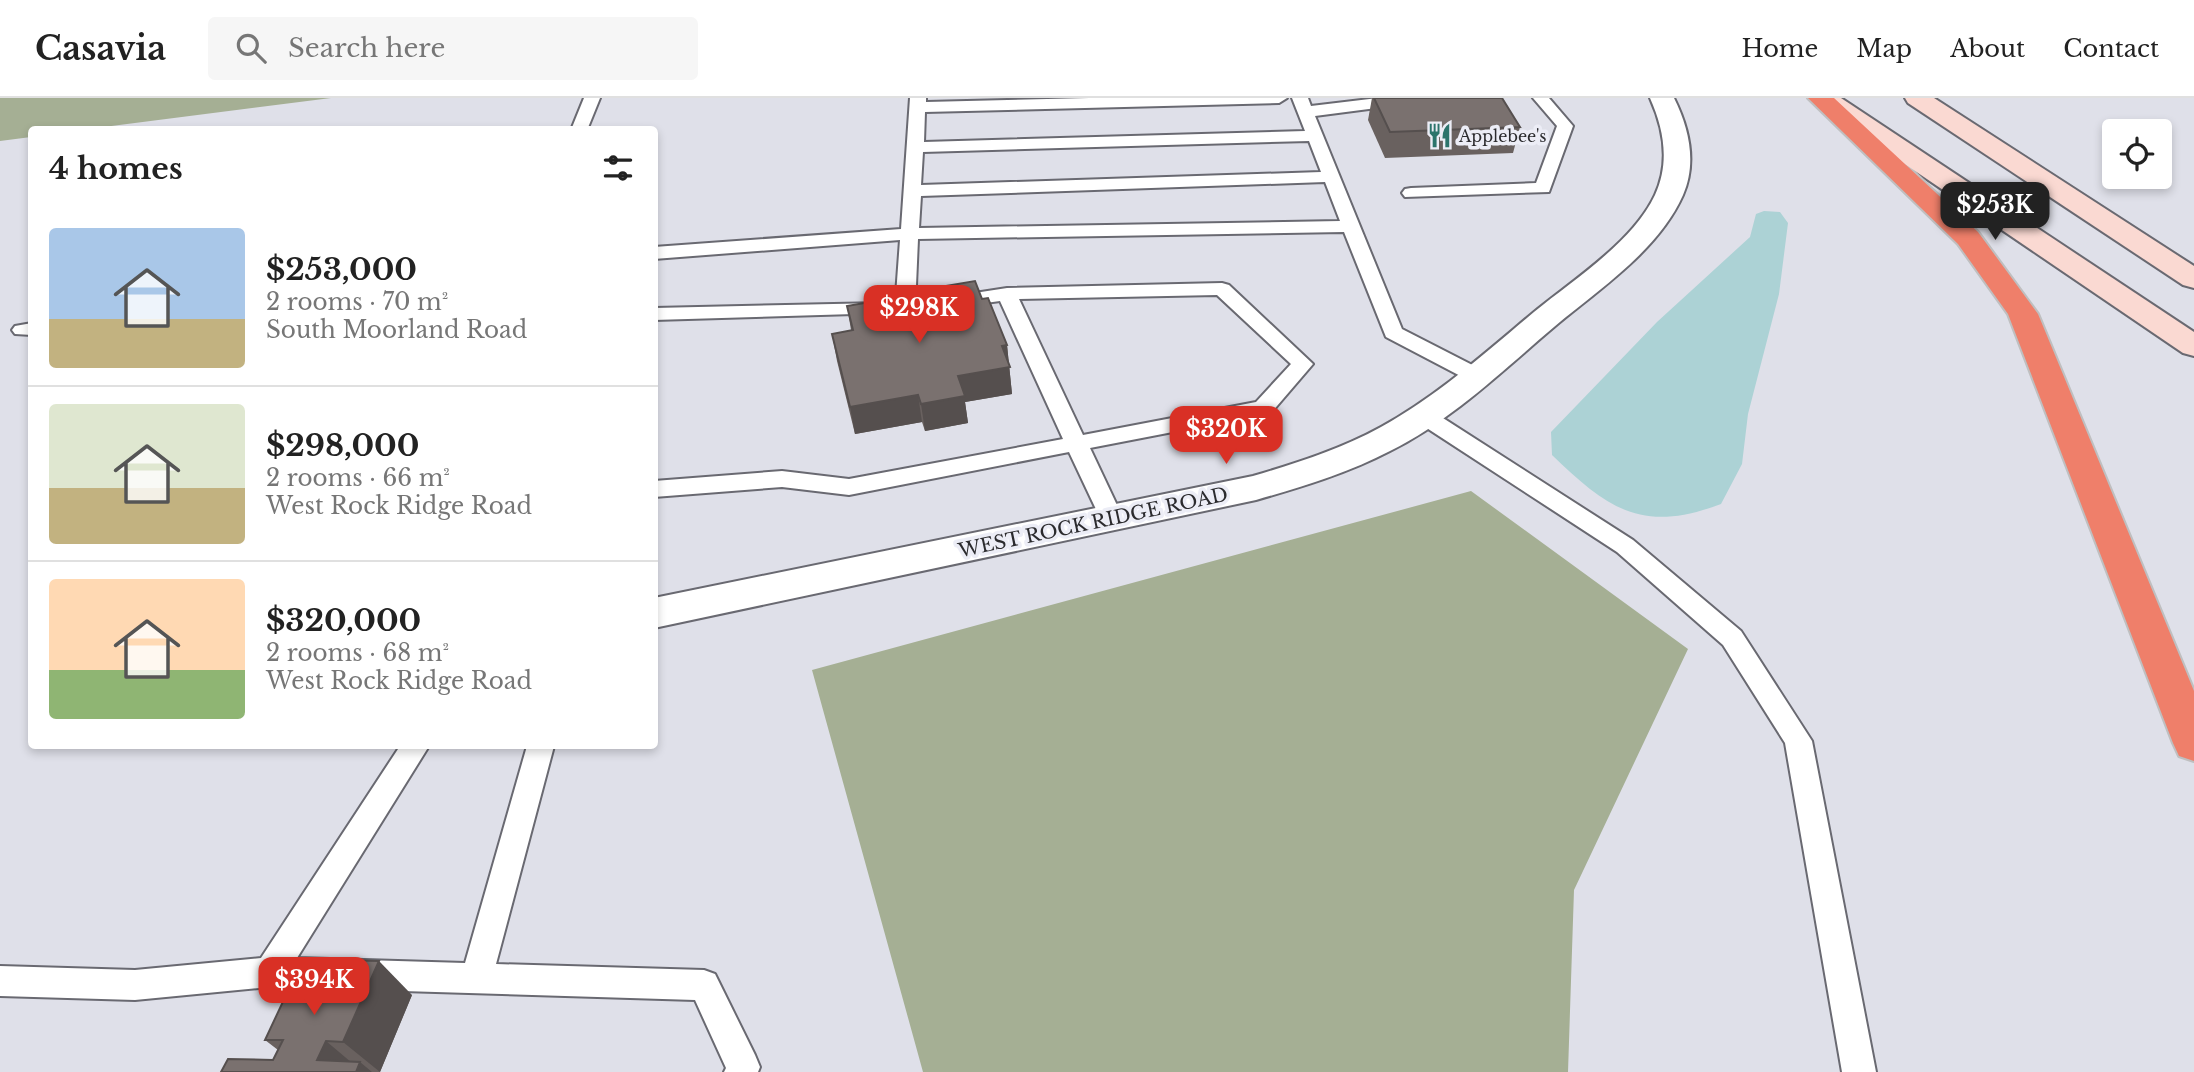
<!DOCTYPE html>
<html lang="en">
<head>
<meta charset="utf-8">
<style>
	:root { --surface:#fff; --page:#f6f6f6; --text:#222; --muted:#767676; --line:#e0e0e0; --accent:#d93025 }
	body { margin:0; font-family:"Libre Baskerville",serif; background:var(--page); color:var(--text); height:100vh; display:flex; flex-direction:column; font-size:26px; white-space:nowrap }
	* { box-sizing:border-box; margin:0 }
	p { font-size:23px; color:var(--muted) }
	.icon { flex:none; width:38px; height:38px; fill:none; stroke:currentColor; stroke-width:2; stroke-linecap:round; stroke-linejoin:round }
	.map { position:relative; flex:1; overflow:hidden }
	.sheet { position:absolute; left:28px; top:28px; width:630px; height:623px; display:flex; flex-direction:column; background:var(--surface); border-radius:7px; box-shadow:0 4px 10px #0003 }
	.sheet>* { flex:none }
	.controls { position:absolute; left:2102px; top:21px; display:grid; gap:14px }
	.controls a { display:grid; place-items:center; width:70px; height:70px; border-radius:7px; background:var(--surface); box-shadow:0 4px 10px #0003; font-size:35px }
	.price { position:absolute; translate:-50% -60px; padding:0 16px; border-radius:14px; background:var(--accent); color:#fff; font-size:23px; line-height:46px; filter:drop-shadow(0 2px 4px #0008) }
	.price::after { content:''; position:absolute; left:50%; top:42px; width:21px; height:16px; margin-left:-10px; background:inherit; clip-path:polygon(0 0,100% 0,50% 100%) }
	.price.active { background:#222; color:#fff }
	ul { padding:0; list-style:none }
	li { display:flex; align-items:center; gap:21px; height:175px; padding:0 21px }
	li+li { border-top:2px solid var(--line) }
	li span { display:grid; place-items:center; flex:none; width:196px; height:140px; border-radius:7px; color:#555 }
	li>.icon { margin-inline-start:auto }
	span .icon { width:84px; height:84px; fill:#fffc; stroke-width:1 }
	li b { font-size:30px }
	h2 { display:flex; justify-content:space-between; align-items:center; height:84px; padding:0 21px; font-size:30px }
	header { display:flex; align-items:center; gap:42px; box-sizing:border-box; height:98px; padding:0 35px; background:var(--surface); border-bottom:2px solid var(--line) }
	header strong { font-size:33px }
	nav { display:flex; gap:38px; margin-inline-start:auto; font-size:24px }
	.search { width:490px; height:63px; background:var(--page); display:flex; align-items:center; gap:18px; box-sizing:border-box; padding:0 24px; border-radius:7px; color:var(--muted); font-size:26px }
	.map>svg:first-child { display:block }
	.forest { fill:#a5af94 }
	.water { fill:#acd2d5 }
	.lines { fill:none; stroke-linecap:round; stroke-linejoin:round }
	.lane-casing { stroke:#696971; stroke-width:4 }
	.street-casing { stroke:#696971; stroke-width:4 }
	.secondary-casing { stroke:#696971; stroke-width:4 }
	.highway-casing { stroke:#bfbfc0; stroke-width:4 }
	.lane { fill:#fff; fill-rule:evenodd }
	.street { fill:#fff; fill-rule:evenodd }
	.secondary { fill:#fad9d2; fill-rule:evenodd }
	.highway { fill:#ef7f6a; fill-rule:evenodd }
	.wall { fill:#69615f }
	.shaded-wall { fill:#554f4e }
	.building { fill:#7a716f; stroke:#554f4e; stroke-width:2 }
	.labels { text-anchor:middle; stroke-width:7; stroke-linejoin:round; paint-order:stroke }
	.far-poi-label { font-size:16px; fill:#2b2b2e; stroke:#ecedf6; text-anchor:start }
	.street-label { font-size:19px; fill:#2b2b2e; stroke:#ecedf6 }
</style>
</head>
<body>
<header>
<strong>Casavia</strong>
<div class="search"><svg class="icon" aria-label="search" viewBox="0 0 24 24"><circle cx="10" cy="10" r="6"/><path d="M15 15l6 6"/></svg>Search here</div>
<nav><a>Home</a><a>Map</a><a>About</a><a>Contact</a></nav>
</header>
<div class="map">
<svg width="2194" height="974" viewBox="0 0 2194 974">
	<rect width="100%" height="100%" fill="#dfe0e9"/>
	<!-- forest -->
	<g class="forest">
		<path d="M0,0H331L88,31L32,32L31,39L0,43Z"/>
		<path d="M1471,393L1688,551L1574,792L1568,974H923L812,572Z"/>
	</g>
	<!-- water -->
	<path class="water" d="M1764,113L1780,114L1788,125L1779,196L1748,316L1742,366L1721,406C1642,436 1608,411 1552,357L1551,334L1657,224L1750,139L1756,116Z"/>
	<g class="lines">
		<defs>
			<g id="lane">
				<path d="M584,0H600L587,32H571Z"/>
				<path d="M910,0H926V4L1089,0H1287L1279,5L925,14L924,44L1305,33L1292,0H1308L1311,8L1378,0H1423L1415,5L1315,18L1402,231L1484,273L1487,278L1484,283H1470L1386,239L1344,134L918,141L915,211L905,217L895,211L900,142L654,161V149L901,131ZM1309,43L1321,74L921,87L923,54ZM1325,84L1340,123L919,130L921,98Z"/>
				<path d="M1533,0H1549L1573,28L1549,94L1405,99L1402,95L1405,91L1411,90L1536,85L1557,28Z"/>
				<path d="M1222,185L1229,187L1313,266L1271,315L1090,350L1123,420L1119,426L1111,428L1103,426L1069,354L849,397L782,389L654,399V383L782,373L849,381L1063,341L1000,203L949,210L939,204L942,200L1007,190ZM1217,197L1291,266L1256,304L1083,337L1019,201Z"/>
				<path d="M881,205L891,211L888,215L654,222V210Z"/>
				<path d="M32,225V237L15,236L12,232L15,228Z"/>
				<path d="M1424,311L1432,313L1633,442L1741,533L1812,643L1876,974H1842L1785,645L1723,547L1617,454L1416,323L1413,318L1416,313Z"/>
				<path d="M400,648H429L297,860L465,865L527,648H554L496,866L704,872L715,876L755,957L760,969L758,974H724L726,970L695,902L270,889L135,902L0,898V868L135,872L261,860Z"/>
			</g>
			<path id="street" d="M1650,0H1674C1689,30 1697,65 1683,97C1658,153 1599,191 1554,229C1502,273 1452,322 1390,353C1348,375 1301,389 1256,402L654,530V500L1253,378C1297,365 1341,351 1381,329C1437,298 1485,255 1534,214C1573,182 1633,144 1655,97C1670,65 1664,31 1650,0Z"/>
			<g id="secondary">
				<path d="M1812,0H1841L2194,234V258L2183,255L1815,5Z"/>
				<path d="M1905,0H1934L2194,168V190L2183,187L1908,5Z"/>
			</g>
			<path id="highway" d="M1808,0H1834L1978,134L2038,216L2194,593V663L2179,658L2173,645L2008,216L1958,146Z"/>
		</defs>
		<!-- lane casing -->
		<use href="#lane" class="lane-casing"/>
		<!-- street casing -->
		<use href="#street" class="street-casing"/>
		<!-- secondary casing -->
		<use href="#secondary" class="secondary-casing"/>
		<!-- highway casing -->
		<use href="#highway" class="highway-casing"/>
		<!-- lane -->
		<use href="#lane" class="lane"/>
		<!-- street -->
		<use href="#street" class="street"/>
		<!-- secondary -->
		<use href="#secondary" class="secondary"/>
		<!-- highway -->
		<use href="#highway" class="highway"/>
	</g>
	<!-- wall -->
	<g class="wall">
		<path d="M1372,0H1502L1520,29L1513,55L1385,60L1368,22Z"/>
		<path d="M982,201L1007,247L1012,296L965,304L968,325L925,333L922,324L855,336L837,263L832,236L851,232L847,208Z"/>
		<path d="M412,897L380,974H221L273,962L278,952L265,942Z"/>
	</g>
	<!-- shaded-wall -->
	<g class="shaded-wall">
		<path d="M1007,247L1012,296L965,304L968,325L925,333L921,306L958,278L1002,248Z"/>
		<path d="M918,297L922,324L855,336L850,309Z"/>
		<path d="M379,863L412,897L380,974L343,944Z"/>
		<path d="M326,943L358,970L360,964L372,974H332L317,962Z"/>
	</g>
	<!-- building -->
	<g class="building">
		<path d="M1374,0H1502L1520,29L1390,34Z"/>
		<path d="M975,183L982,201L988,200L1007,247L1002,248L1010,269L958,278L965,298L921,306L918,297L850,309L832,236L853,232L847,208L899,199L898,196Z"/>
		<path d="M303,861L379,863L343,944L326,943L317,962L360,964L356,974H221L228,961L273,962L283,942H265Z"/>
	</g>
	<!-- icons -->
	<defs>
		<symbol id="restaurant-bare" viewBox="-9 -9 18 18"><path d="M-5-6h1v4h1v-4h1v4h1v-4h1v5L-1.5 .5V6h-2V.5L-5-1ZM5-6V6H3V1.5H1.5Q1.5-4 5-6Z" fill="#2c746c" stroke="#ecedf6" stroke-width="2.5" paint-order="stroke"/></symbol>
	</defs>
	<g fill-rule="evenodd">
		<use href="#restaurant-bare" x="1422" y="20" width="35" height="35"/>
	</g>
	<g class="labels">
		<!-- far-poi labels -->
		<g class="far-poi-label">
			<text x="1459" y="44">Applebee's</text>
		</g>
		<!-- street labels -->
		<g class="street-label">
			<text transform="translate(1093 424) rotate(-12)" y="7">WEST ROCK RIDGE ROAD</text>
		</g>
	</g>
</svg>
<div class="controls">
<a><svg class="icon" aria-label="locate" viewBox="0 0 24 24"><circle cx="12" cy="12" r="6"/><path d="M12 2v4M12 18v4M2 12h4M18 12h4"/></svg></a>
</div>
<b class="price active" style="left:1995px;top:144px">$253K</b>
<b class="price" style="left:919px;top:247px">$298K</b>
<b class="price" style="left:1226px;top:368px">$320K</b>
<b class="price" style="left:314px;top:919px">$394K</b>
<section class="sheet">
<h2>4 homes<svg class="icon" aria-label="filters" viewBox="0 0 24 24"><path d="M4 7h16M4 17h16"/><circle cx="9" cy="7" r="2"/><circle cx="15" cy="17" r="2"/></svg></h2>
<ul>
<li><span style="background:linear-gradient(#a9c7e8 65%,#c2b280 0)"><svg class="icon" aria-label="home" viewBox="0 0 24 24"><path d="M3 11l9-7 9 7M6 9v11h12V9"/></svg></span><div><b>$253,000</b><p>2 rooms · 70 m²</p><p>South Moorland Road</p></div></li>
<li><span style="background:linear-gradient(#dfe7d0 60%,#c2b280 0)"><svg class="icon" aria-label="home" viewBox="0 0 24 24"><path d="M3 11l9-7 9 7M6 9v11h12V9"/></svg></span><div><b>$298,000</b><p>2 rooms · 66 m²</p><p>West Rock Ridge Road</p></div></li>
<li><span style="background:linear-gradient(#ffd9b3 65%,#8fb573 0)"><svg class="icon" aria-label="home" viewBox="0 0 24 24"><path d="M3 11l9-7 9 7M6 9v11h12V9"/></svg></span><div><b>$320,000</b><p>2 rooms · 68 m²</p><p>West Rock Ridge Road</p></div></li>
</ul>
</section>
</div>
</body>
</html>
